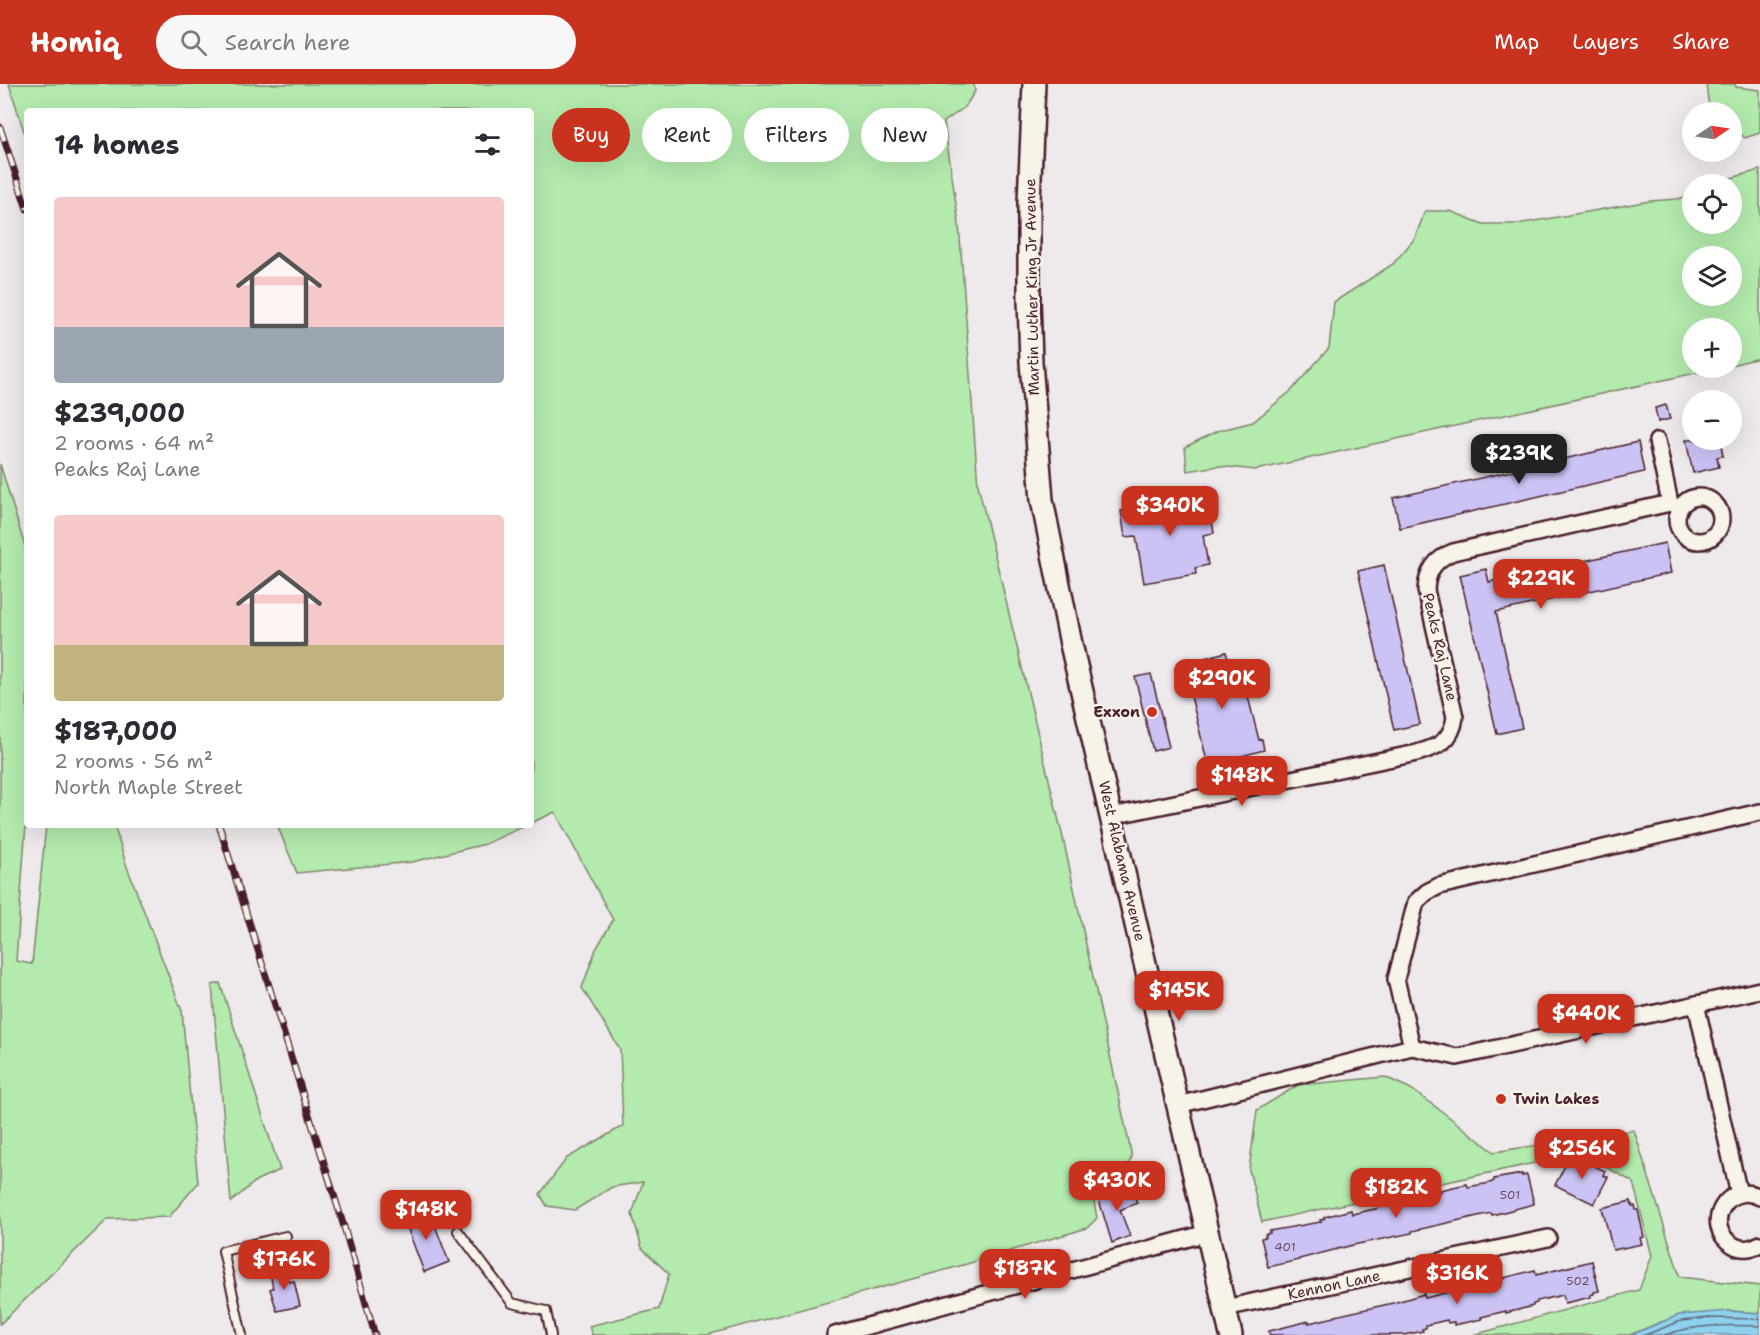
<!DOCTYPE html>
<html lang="en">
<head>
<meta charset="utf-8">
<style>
	:root { --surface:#fff; --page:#f7f7f7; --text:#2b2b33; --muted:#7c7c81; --accent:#c8321e }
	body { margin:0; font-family:"Shantell Sans",sans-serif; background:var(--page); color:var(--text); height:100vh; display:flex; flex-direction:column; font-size:22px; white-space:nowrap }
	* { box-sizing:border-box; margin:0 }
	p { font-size:20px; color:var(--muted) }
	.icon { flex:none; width:33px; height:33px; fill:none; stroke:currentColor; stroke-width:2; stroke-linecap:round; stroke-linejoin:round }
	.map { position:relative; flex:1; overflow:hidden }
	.drawer { position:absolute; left:24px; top:24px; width:510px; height:720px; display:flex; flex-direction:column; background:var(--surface); border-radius:6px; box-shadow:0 6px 24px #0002 }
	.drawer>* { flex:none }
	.banner { position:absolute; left:552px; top:24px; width:570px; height:54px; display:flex; gap:12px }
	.needle { width:39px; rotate:77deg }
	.controls { position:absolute; left:1682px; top:18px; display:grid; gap:12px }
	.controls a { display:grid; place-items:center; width:60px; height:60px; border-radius:50%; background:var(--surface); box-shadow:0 6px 24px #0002; font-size:30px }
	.price { position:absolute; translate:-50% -51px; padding:0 14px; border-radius:12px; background:var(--accent); color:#fff; font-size:20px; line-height:39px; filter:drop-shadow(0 2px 3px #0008) }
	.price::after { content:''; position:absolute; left:50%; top:36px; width:18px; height:14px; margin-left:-9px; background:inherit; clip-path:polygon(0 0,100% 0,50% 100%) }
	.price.active { background:#222; color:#fff }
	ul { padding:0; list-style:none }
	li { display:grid; align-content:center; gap:12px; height:318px; padding:0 30px }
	li span { display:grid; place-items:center; height:186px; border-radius:6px; color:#555 }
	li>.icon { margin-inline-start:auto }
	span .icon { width:108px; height:108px; fill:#fffc; stroke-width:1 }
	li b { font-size:26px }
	h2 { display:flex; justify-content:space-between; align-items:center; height:72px; padding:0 30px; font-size:26px }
	.tag { padding:0 21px; border-radius:27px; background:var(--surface); box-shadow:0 6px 24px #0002; font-size:21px; line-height:54px }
	.tag.active { background:var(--accent); color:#fff }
	header { display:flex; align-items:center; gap:36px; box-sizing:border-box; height:84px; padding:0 30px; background:var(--accent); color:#fff }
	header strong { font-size:28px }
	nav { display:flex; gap:33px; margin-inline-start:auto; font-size:21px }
	.search { width:420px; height:54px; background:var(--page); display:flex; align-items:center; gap:15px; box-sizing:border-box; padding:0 21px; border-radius:33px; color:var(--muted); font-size:22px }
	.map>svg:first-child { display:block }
	.green { fill:#b3eaad; stroke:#7e846c; stroke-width:1.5; fill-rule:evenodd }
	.water { fill:#8dd2ee; stroke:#728aa0; stroke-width:1.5 }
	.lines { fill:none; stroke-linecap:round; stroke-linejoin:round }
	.shore { stroke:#656779; stroke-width:1.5 }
	.building { fill:#ccc3f5; stroke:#4a1f2b; stroke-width:1.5 }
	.service-casing { stroke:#4a1f2b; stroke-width:12 }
	.minor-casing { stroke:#4a1f2b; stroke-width:20 }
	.secondary-casing { stroke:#4a1f2b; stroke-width:26 }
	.service { stroke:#f7f3e8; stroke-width:8 }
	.minor { stroke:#f7f3e8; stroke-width:15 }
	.secondary { stroke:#f7f3e8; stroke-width:21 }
	.rail-casing { stroke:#4a1f2b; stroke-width:7 }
	.rail { stroke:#f7f3e8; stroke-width:4.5; stroke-dasharray:14; stroke-linecap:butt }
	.poi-dot { fill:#c8321e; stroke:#f7f3e8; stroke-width:2 }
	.labels { text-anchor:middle; stroke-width:5; stroke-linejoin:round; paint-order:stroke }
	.number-label { font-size:12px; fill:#6a485e }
	.street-label { font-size:15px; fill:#4a1f2b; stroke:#f7f3e8 }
	.poi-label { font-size:15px; font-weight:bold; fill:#4a1f2b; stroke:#f7f3e8; text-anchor:end }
</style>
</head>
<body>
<header>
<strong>Homiq</strong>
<div class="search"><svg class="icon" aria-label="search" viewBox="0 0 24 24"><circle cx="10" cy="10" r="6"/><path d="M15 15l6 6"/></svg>Search here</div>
<nav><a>Map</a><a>Layers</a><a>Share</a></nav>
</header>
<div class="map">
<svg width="1760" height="1251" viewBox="0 0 1760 1251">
	<rect width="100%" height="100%" fill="#eee9eb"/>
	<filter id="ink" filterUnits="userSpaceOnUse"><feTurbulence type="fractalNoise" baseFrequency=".0167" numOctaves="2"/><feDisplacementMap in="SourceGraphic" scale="12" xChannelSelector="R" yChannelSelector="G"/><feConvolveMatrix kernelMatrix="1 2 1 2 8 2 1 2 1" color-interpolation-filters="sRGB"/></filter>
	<g filter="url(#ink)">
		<!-- green -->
		<g class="green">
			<path d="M9,0H974L975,7L965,23L944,38L959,140L978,401L1063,754L1132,1073L1118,1100L1093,1112L1097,1134L1087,1144L960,1182L707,1251H592L589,1242L659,1225L669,1190L642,1164L632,1130L643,1098L612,1103L575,1126L547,1122L540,1110L567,1074L623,1042L620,965L582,904L596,865L613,836L555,728L531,739V27H27V57Z"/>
			<path d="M1706,0H1735L1736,3L1760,6V49L1745,54L1731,42V28H1716L1709,23Z"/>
			<path d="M1760,86V274L1731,281V244H1692V284H1718L1256,386L1218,382L1187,387L1185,363L1217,347L1253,338L1291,307L1329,264L1334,218L1393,180L1415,154L1425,127H1450L1483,140H1517L1650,117L1677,115L1692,111V140H1731V100H1718L1731,94ZM1731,172V212H1692V172Z"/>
			<path d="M0,380L27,469V726L16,877L32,880L46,741H114L126,780L182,927L198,1099L169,1133L108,1135L0,1240Z"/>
			<path d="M277,741H527L485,760L412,778L297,789Z"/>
			<path d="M220,899L280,1086L257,1096L231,1118L212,901Z"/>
			<path d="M1385,993L1411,1005L1444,1029L1494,1068L1634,1046L1680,1193L1760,1202V1229L1729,1227L1661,1238L1630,1251H1473L1639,1206L1652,1172L1633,1098L1581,1069L1262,1138L1249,1086L1257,1026L1298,1001Z"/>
		</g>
		<!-- water -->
		<path class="water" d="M1729,1227L1760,1229V1251H1630L1679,1231Z"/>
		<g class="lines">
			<!-- shore -->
			<g class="shore">
				<path d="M1645,1251L1681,1237L1708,1234L1760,1235"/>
				<path d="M1665,1251C1696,1240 1727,1241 1760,1242"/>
			</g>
		</g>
		<!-- building -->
		<g class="building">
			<path d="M1666,321L1670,335L1658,338L1655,324Z"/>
			<path d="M1686,356H1720L1723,372L1717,373L1719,383L1693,389Z"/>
			<path d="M1638,358L1644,388L1400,444L1393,414Z"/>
			<path d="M1184,413L1185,418L1208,415L1214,449L1203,451L1208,481L1195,484L1196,490L1144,499L1136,452L1125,453L1121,427L1136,425L1135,420Z"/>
			<path d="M1665,459L1671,489L1496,528L1522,644L1497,650L1460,491L1486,485L1489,498Z"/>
			<path d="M1384,481L1420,640L1394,646L1358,487Z"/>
			<path d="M1226,568L1232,589L1239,588L1244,610L1247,609L1259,656L1262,655L1264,666L1208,681L1183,580Z"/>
			<path d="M1151,590L1169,663L1153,667L1135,593Z"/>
			<path d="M1569,1074L1574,1076L1575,1074L1579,1076V1074L1605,1087L1603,1091L1608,1093L1594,1120L1555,1101Z"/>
			<path d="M1522,1090V1092L1527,1091L1534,1120L1492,1131L1491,1129L1469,1134L1412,1147V1149L1353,1161L1299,1175V1176L1268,1183L1261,1154L1266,1153L1265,1150L1270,1149L1269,1147L1321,1138L1320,1136L1324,1135V1133L1351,1126L1352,1130L1379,1124L1383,1122L1382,1120L1410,1113L1411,1117L1436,1111V1109L1441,1108L1440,1106L1467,1100L1468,1103L1490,1099L1494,1097V1095Z"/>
			<path d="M1131,1101L1137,1119L1120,1126L1130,1152L1112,1159L1098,1113Z"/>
			<path d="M1631,1117L1632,1122H1635L1636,1126H1638L1644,1153L1640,1154L1642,1160L1613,1166L1602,1124Z"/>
			<path d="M429,1126L449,1178L424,1188L404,1135Z"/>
			<path d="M1592,1177L1599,1207L1594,1208V1210L1590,1211L1591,1213L1565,1219L1563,1211L1537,1217V1219L1533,1220V1222L1506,1229V1227L1481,1233L1482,1235L1454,1241V1238L1448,1239L1447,1236L1426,1241V1244L1422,1245L1423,1247L1404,1251H1270L1269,1247L1309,1237V1239L1335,1233V1232L1393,1219L1424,1210L1425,1214L1535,1186L1536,1191Z"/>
			<path d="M286,1185L289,1198L294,1197L300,1222L277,1227L270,1205L273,1204L270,1189Z"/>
		</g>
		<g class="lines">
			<defs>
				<g id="service">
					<path d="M458,1147L512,1219L546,1227L551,1251"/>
					<path d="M242,1251L223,1167L286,1152"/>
				</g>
				<g id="minor">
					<path d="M1657,357L1670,419"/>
					<circle cx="1699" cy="435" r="22"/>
					<path d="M1112,732L1417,669C1438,663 1452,657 1455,633L1426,506C1427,487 1435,475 1453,468L1670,419"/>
					<path d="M1696,920L1739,1110"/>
					<path d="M1412,963L1396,895L1416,818L1427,808L1439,802L1760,728"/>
					<path d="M1178,1021L1412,963L1457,973L1760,906"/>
					<path d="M1760,1113C1727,1096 1701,1142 1733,1161C1741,1166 1751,1165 1760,1160"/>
					<path d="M1225,1224L1548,1154"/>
					<path d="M835,1251L1207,1149"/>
				</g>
				<path id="secondary" d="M1034,0L1029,118V215L1031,278L1042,416L1071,560L1231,1251"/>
			</defs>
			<!-- service casing -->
			<use href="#service" class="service-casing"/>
			<!-- minor casing -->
			<use href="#minor" class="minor-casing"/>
			<!-- secondary casing -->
			<use href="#secondary" class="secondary-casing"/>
			<!-- service -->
			<use href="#service" class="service"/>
			<!-- minor -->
			<use href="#minor" class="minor"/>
			<!-- secondary -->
			<use href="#secondary" class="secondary"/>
			<defs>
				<g id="rail">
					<path d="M0,43L27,125"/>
					<path d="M219,741L344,1143L375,1251"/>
				</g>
			</defs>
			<!-- rail casing -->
			<use href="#rail" class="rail-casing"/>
			<!-- rail -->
			<use href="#rail" class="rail"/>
		</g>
	</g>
	<!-- markers -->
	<g class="poi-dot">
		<circle cx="1152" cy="628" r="6"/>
		<circle cx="1501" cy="1015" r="6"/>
	</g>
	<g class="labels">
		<!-- number labels -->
		<g class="number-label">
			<text x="1510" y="1115">501</text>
			<text x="1285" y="1167">401</text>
			<text x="1578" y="1201">502</text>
		</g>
		<!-- street labels -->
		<g class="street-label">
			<text transform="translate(1032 203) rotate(-91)" y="5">Martin Luther King Jr Avenue</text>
			<text transform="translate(1440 563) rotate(77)" y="5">Peaks Raj Lane</text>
			<text transform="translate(1122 777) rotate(77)" y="5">West Alabama Avenue</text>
			<text transform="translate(1334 1201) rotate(-12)" y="5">Kennon Lane</text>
		</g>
		<!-- poi labels -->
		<g class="poi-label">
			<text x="1140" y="633">Exxon</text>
			<text x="1513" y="1020" text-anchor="start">Twin Lakes</text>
		</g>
	</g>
</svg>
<div class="controls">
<a><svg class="needle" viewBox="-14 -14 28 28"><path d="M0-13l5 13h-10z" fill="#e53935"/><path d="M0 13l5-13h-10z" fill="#7c7c81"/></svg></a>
<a><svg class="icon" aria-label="locate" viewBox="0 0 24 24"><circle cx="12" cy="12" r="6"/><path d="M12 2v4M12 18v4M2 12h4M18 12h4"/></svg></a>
<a><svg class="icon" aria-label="layers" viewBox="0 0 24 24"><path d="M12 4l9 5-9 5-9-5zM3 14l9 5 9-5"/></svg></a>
<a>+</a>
<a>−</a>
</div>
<b class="price active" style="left:1519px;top:401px">$239K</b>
<b class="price" style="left:1170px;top:453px">$340K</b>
<b class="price" style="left:1541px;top:526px">$229K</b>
<b class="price" style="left:1222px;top:626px">$290K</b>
<b class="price" style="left:1242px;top:723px">$148K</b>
<b class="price" style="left:1179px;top:938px">$145K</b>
<b class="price" style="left:1586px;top:961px">$440K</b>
<b class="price" style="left:1582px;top:1096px">$256K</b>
<b class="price" style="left:1117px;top:1128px">$430K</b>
<b class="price" style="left:1396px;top:1135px">$182K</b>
<b class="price" style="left:426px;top:1157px">$148K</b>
<b class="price" style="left:284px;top:1207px">$176K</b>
<b class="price" style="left:1025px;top:1216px">$187K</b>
<b class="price" style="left:1457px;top:1221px">$316K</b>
<div class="banner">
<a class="tag active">Buy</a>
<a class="tag">Rent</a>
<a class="tag">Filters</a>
<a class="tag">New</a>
</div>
<section class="drawer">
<h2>14 homes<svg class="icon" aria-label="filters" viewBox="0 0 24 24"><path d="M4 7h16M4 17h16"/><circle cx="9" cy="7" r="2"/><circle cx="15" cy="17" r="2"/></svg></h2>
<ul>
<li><span style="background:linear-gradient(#f6c9c9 70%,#9aa5b1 0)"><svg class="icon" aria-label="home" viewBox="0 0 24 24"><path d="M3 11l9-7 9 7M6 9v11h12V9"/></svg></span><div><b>$239,000</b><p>2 rooms · 64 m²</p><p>Peaks Raj Lane</p></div></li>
<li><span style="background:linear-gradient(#f6c9c9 70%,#c2b280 0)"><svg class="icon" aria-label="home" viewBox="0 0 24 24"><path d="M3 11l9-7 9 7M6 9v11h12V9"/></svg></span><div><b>$187,000</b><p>2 rooms · 56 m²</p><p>North Maple Street</p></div></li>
</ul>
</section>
</div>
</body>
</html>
